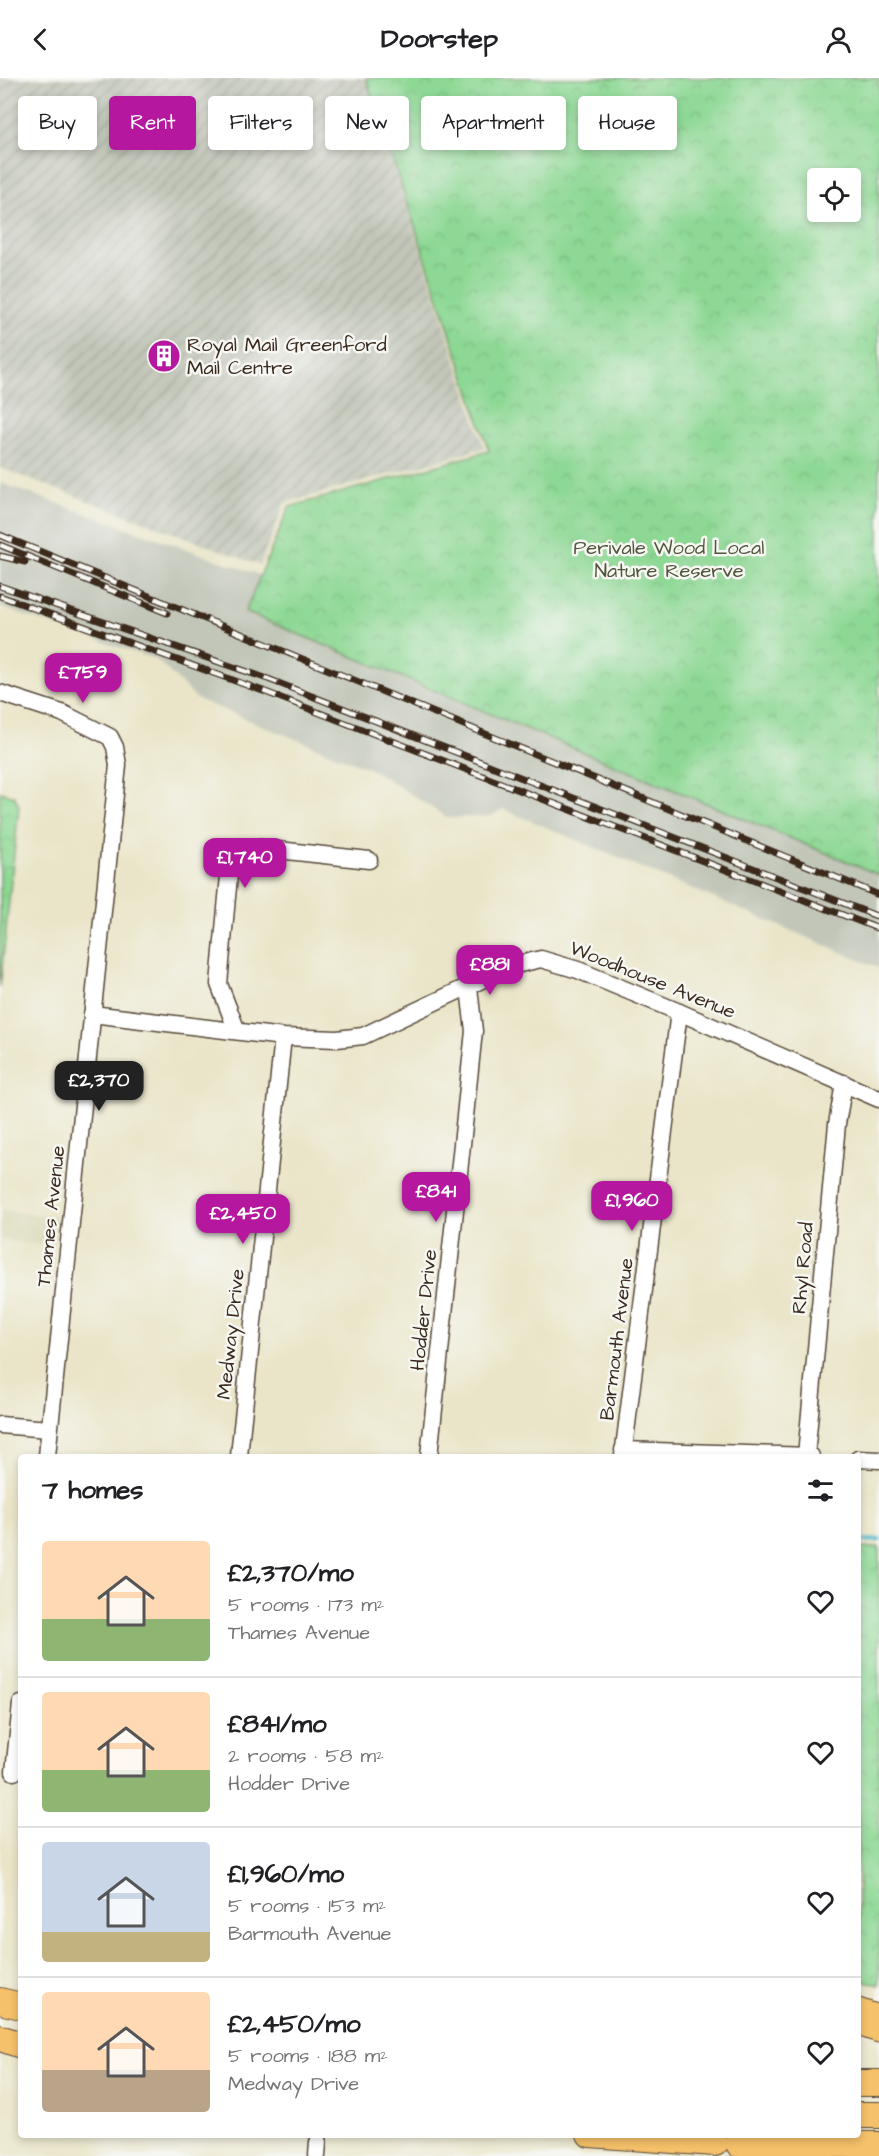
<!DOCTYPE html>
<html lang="en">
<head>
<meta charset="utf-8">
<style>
	:root { --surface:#fff; --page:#f6f6f6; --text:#202124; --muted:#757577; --line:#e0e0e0; --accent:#b5179e }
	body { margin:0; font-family:"Architects Daughter",sans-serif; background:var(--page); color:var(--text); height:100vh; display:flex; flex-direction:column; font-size:22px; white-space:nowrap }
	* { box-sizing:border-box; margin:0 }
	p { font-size:20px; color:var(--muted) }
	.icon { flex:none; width:33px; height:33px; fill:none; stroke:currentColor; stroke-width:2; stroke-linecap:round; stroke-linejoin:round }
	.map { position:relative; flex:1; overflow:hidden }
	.side { position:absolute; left:18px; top:1376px; width:843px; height:684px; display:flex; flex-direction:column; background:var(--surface); border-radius:6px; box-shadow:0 3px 9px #0003 }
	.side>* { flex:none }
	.top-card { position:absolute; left:18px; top:18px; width:843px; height:54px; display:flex; gap:12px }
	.buttons { position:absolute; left:807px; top:90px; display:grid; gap:12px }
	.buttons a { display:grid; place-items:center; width:54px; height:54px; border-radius:6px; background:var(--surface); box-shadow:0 3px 9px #0003; font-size:30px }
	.price { position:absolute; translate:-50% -51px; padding:0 14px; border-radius:12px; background:var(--accent); color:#fff; font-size:20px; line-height:39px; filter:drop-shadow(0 2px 3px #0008) }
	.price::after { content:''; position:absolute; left:50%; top:36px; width:18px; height:14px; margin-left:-9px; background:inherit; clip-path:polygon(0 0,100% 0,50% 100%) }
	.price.on { background:#222; color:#fff }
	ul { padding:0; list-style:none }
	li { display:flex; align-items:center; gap:18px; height:150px; padding:0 24px }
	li+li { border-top:2px solid var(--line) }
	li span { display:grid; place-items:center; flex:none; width:168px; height:120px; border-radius:6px; color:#555 }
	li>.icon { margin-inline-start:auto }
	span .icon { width:72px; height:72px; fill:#fffc; stroke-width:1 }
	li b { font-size:26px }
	h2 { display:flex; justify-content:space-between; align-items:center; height:72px; padding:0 24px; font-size:26px }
	.chip { padding:0 21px; border-radius:6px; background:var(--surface); box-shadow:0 3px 9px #0003; font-size:21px; line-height:54px }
	.chip.on { background:var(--accent); color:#fff }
	header { display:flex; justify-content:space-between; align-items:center; height:78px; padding:0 24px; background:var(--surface); font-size:27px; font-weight:700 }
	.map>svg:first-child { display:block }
	.built { fill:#dadab9 }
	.industrial { fill:url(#industrial-furrows) }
	.railway { fill:#c2c6b9 }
	.park { fill:url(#park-crowns); stroke:#648159; stroke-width:1.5; fill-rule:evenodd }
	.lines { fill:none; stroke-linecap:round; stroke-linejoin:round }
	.stream { stroke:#51bbce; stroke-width:4.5 }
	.minor-casing { stroke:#554638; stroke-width:19 }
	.major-casing { stroke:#554638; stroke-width:23 }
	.highway-casing { stroke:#554638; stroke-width:28 }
	.minor { stroke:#fff; stroke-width:16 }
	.major { stroke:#f5c16b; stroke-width:21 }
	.highway { stroke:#f5c16b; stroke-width:26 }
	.rail-casing { stroke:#3b2a1e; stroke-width:7 }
	.rail { stroke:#f6f6f2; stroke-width:4.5; stroke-dasharray:14; stroke-linecap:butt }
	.labels { text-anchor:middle; stroke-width:5; stroke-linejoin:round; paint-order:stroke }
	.poi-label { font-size:20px; fill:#3b2a1e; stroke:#f6f6f2; text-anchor:start }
	.park-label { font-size:20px; fill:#50563c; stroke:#f6f6f2 }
	.street-label { font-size:20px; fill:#3b2a1e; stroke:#f6f6f2 }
</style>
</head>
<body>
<header><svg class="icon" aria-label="back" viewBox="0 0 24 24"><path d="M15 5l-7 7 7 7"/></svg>Doorstep<svg class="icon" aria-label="person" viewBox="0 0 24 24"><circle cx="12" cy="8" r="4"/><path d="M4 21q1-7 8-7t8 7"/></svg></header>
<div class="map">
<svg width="879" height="2078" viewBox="0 0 879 2078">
	<defs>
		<pattern id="industrial-furrows" width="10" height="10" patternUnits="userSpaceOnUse" patternTransform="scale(1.5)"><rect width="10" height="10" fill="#c2c6b9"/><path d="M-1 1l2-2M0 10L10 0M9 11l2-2" fill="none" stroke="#a8aa9f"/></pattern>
		<pattern id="park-crowns" width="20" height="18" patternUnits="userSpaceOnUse" patternTransform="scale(1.5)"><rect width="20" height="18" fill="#8dd894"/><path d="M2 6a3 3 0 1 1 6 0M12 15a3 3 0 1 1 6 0" fill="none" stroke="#7bba7f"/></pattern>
	</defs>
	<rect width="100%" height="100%" fill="#f6f6f2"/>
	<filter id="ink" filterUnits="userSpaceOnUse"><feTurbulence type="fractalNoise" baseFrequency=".0167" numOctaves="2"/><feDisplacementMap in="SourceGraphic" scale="12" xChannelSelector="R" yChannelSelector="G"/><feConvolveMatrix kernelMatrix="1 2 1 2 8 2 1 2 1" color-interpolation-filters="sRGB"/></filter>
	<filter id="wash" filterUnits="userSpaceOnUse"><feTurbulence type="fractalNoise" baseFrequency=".008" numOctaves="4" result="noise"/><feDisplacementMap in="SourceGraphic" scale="24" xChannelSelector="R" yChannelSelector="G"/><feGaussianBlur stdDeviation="1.35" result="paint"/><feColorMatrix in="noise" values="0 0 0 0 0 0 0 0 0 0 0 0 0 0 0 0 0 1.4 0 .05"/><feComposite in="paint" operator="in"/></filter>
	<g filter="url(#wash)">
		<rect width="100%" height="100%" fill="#eae5c8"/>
		<!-- built -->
		<path class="built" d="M0,1132L57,1139L54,1168L0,1162Z"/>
		<!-- industrial -->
		<path class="industrial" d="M0,0H366L484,370L285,425L260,487L0,390Z"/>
		<!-- railway -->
		<path class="railway" d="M0,405L260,497L245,535L879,797V890L503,731L490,738L448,740L373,692L197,621L157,582L0,529Z"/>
		<!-- park -->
		<g class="park">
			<path d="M366,0H879V797L245,534L289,429L489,373ZM818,100H850V134H818Z"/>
			<path d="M0,714L14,718L19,728L0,909Z"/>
			<path d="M879,1469V1907L858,1901V1471Z"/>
		</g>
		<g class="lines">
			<!-- stream -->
			<path class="stream" d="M858,1463L879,1462"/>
		</g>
	</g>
	<g filter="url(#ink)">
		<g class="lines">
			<defs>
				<g id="minor">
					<path d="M0,615L62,635L110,659L115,669L118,687L47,1378"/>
					<path d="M92,936L283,959L337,961L363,958L511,888L541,881L578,892L679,934L879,1021"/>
					<path d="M237,953L219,906L230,787L239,776L260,770L369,782"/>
					<path d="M0,1347L49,1351"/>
					<path d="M623,1372L811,1378"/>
					<path d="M239,1378L283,959"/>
					<path d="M429,1378L474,953L469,910"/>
					<path d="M623,1378L679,934"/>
					<path d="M806,1378L837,1046L844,1005"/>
					<path d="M858,1381L879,1382"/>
					<path d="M14,1694L21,1626"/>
					<path d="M317,2078L318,2064"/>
				</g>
				<g id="major">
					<path d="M858,1931L879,1938"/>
					<path d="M858,1947L879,1954"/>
				</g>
				<g id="highway">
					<path d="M0,1923L21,1928"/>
					<path d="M0,1960L21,1967"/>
					<path d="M858,2005H879"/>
					<path d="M858,2037H879"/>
					<path d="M590,2056L715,2065"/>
					<path d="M739,2066L879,2067"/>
				</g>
			</defs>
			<!-- minor casing -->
			<use href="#minor" class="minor-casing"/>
			<!-- major casing -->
			<use href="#major" class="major-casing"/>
			<!-- highway casing -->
			<use href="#highway" class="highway-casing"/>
			<!-- minor -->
			<use href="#minor" class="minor"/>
			<!-- major -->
			<use href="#major" class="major"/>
			<!-- highway -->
			<use href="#highway" class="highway"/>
			<defs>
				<g id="rail">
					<path d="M0,457L879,817"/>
					<path d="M0,467L167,535"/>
					<path d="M0,478L25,484"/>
					<path d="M0,508L268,601L879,839"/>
					<path d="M0,518L263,613L879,851"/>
				</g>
			</defs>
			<!-- rail casing -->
			<use href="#rail" class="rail-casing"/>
			<!-- rail -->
			<use href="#rail" class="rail"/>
		</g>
	</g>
	<!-- icons -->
	<defs>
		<symbol id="building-disc" viewBox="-11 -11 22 22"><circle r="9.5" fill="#b5179e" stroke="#f6f6f2"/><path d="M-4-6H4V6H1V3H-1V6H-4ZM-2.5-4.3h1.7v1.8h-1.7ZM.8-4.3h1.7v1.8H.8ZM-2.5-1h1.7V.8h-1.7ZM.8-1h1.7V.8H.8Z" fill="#fff"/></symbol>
	</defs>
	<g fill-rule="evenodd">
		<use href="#building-disc" x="145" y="259" width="38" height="38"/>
	</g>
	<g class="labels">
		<!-- poi labels -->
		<g class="poi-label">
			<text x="187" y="273">Royal Mail Greenford<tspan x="187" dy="23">Mail Centre</tspan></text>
		</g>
		<!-- park labels -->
		<g class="park-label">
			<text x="669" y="476">Perivale Wood Local<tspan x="669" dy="23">Nature Reserve</tspan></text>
		</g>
		<!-- street labels -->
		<g class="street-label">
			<text transform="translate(653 901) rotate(22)" y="7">Woodhouse Avenue</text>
			<text transform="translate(50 1138) rotate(-84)" y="7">Thames Avenue</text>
			<text transform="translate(802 1190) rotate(-85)" y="7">Rhyl Road</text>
			<text transform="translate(423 1232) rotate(-84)" y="7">Hodder Drive</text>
			<text transform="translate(230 1256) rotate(-84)" y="7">Medway Drive</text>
			<text transform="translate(616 1261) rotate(-83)" y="7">Barmouth Avenue</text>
		</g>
	</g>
</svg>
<div class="buttons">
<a><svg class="icon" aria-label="locate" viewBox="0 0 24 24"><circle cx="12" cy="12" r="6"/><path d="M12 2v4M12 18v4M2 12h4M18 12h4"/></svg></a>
</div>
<b class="price" style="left:83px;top:626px">£759</b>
<b class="price" style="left:245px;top:811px">£1,740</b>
<b class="price" style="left:490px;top:918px">£881</b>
<b class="price on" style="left:99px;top:1034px">£2,370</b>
<b class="price" style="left:436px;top:1145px">£841</b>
<b class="price" style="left:632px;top:1154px">£1,960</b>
<b class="price" style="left:243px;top:1167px">£2,450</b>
<div class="top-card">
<a class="chip">Buy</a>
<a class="chip on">Rent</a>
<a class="chip">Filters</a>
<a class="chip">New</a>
<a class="chip">Apartment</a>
<a class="chip">House</a>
</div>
<section class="side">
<h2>7 homes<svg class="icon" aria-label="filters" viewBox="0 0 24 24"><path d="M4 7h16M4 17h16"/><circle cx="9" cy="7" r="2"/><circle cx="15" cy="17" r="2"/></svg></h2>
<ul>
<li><span style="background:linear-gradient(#ffd9b3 65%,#8fb573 0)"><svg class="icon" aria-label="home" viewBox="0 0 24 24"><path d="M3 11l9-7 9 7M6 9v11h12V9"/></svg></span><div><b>£2,370/mo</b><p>5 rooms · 173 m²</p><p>Thames Avenue</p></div><svg class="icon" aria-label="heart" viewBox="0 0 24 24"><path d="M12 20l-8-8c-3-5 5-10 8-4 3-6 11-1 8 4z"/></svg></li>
<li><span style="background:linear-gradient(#ffd9b3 65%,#8fb573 0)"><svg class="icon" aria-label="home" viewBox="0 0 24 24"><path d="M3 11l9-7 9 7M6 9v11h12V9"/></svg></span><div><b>£841/mo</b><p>2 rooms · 58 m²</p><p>Hodder Drive</p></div><svg class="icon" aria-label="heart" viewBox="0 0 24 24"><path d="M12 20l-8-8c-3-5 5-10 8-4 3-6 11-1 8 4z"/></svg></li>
<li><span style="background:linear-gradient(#c9d6e8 75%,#c2b280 0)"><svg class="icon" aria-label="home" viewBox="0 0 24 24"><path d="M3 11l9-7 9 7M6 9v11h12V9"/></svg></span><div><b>£1,960/mo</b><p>5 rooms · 153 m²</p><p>Barmouth Avenue</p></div><svg class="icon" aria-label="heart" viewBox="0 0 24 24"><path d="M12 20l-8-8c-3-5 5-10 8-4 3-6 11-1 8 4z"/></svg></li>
<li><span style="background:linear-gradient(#ffd9b3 65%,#b9a48a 0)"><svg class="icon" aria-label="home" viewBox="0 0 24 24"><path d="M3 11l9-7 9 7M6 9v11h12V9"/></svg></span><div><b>£2,450/mo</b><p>5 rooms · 188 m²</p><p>Medway Drive</p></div><svg class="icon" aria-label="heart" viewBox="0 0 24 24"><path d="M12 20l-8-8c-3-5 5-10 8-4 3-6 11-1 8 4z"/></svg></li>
</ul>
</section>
</div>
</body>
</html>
